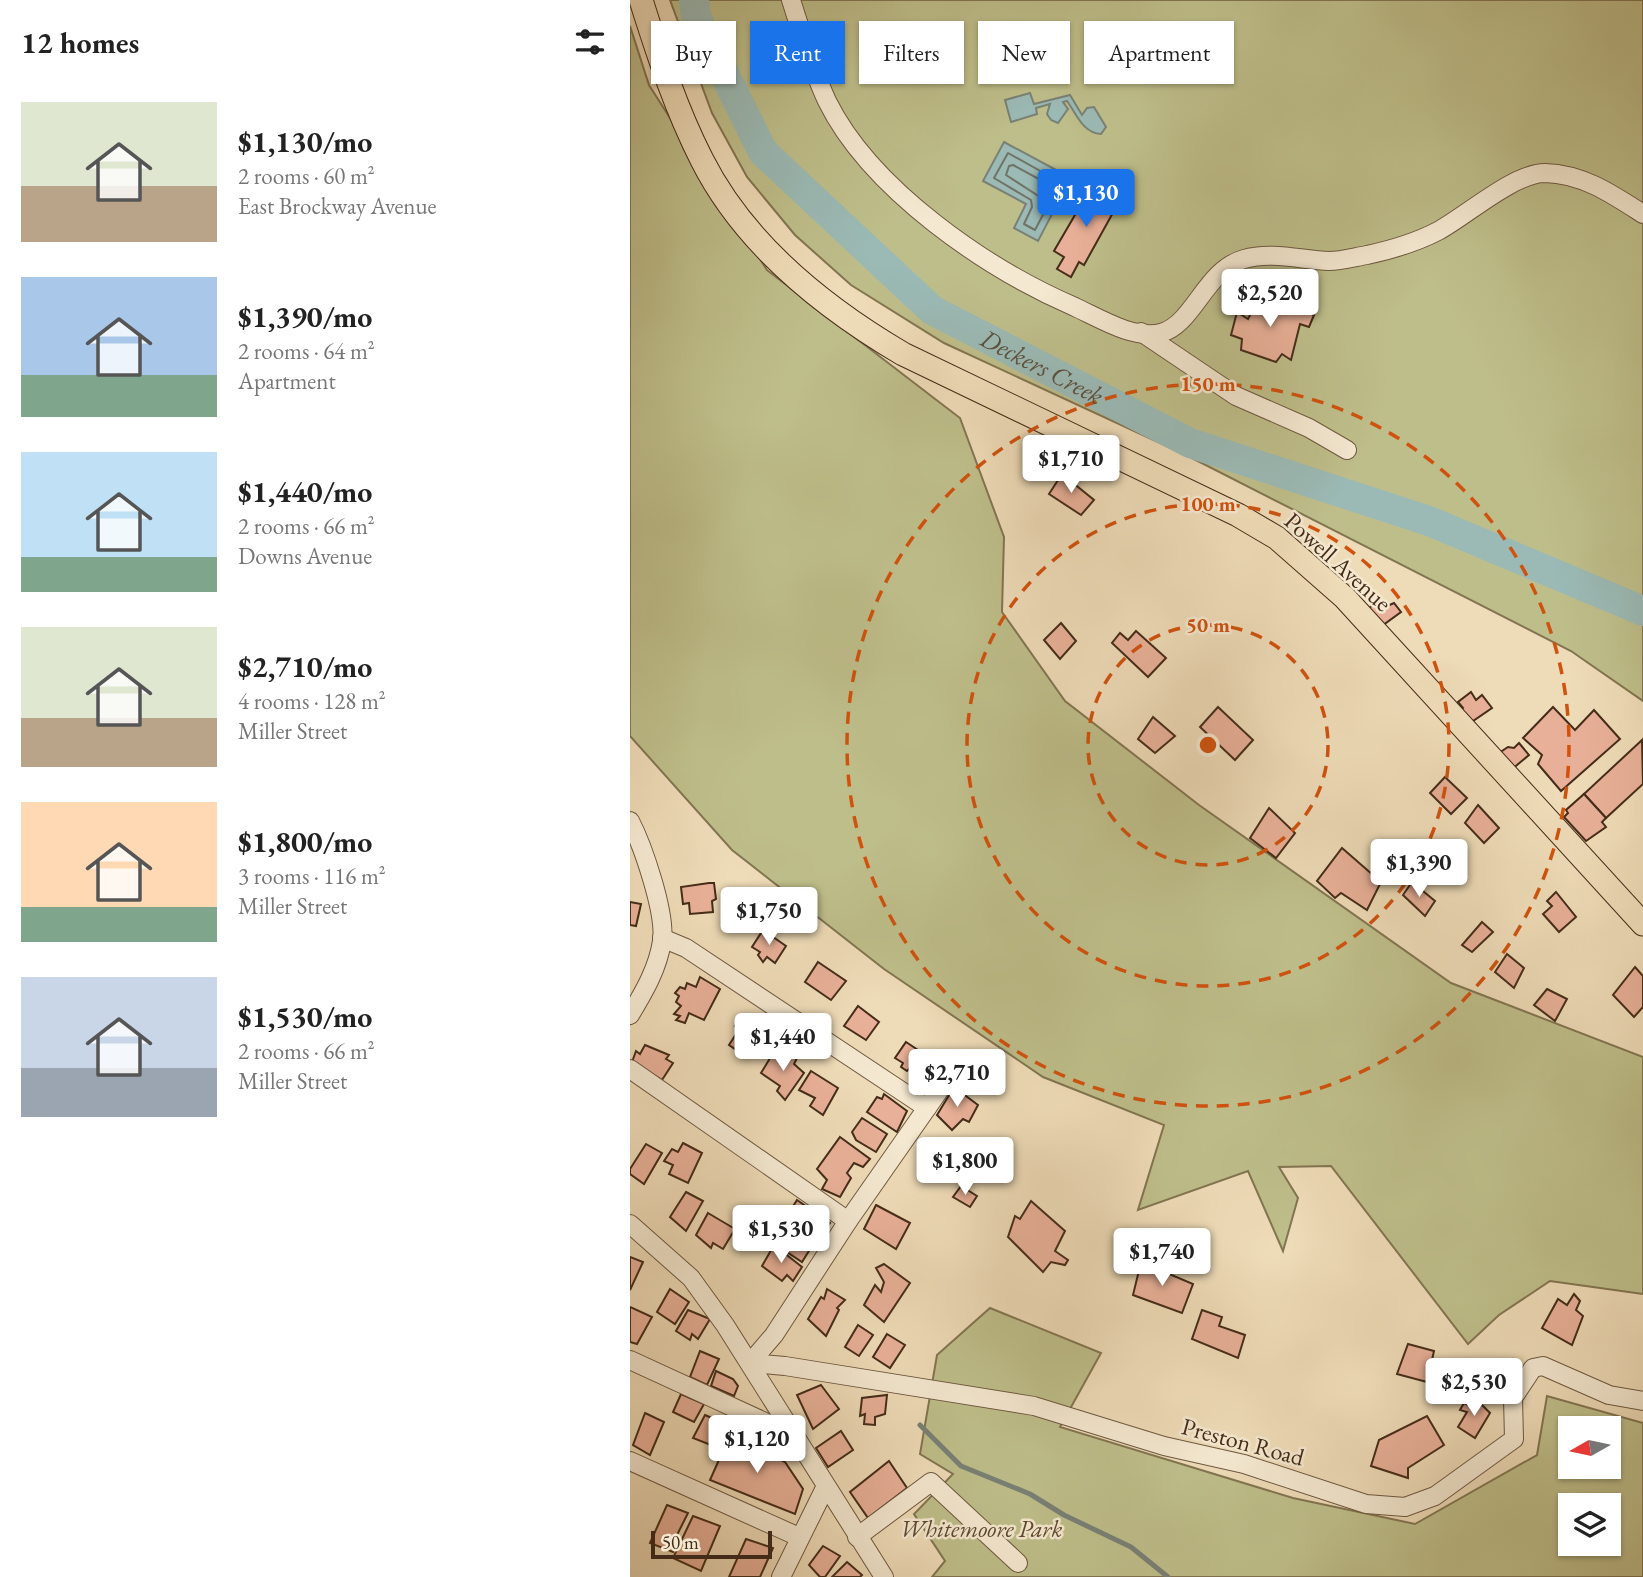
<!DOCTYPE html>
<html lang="en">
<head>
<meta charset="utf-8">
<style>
	:root { --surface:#fff; --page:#f2f2f2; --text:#222; --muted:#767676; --accent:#1a73e8 }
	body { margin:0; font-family:"EB Garamond",serif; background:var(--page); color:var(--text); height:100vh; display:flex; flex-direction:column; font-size:26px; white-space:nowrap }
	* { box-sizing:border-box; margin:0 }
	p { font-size:23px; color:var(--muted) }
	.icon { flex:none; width:38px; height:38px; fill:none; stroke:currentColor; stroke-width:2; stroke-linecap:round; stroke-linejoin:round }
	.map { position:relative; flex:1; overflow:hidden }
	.drawer { display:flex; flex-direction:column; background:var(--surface); width:630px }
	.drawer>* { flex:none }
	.top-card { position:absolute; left:21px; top:21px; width:665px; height:63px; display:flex; gap:14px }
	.needle { width:46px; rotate:261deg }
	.controls { position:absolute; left:928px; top:1416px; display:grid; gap:14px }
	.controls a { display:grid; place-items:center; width:63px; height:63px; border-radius:0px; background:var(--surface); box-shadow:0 2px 5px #0004; font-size:35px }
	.scale { position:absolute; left:21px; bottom:18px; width:121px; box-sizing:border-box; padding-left:7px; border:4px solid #452c18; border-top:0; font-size:19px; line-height:24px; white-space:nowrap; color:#452c18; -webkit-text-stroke:5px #f4e8d0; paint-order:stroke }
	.price { position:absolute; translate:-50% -60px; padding:0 16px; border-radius:7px; background:#fff; color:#222; font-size:23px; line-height:46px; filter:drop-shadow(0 2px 4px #0008) }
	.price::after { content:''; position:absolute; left:50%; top:42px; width:21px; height:16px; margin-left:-10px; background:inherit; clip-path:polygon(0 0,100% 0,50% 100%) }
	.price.selected { background:var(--accent); color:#fff }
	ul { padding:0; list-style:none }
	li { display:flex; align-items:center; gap:21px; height:175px; padding:0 21px }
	li span { display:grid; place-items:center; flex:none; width:196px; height:140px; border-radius:0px; color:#555 }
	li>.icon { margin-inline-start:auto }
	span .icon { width:84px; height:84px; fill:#fffc; stroke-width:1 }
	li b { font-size:30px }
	h2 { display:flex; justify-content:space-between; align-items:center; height:84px; padding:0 21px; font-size:30px }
	.pill { padding:0 24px; border-radius:0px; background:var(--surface); box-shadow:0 2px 5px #0004; font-size:24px; line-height:63px }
	.pill.selected { background:var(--accent); color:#fff }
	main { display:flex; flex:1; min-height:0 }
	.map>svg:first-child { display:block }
	.green { fill:#bebe8a; stroke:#827551; stroke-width:2; fill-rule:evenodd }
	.water { fill:#9bbab5; stroke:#798176; stroke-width:2 }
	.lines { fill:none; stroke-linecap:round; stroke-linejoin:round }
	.shore { stroke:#707366; stroke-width:2 }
	.stream { stroke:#798176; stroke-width:5 }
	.river { stroke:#9bbab5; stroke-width:30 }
	.building { fill:#e8b098; stroke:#452c18; stroke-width:2 }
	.minor-casing { stroke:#6f5840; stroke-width:20 }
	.major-casing { stroke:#452c18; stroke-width:25 }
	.minor { stroke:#f4e8d0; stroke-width:18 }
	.major { stroke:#eedbb7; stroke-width:23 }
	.ring { fill:none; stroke:#d0520e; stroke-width:3.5; stroke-dasharray:12 9 }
	.labels { text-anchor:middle; stroke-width:5; stroke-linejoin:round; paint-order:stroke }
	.street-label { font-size:24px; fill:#452c18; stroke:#f4e8d0 }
	.park-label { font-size:24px; font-style:italic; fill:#5d492f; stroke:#f4e8d0 }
	.water-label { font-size:26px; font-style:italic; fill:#5a503f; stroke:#f4e8d0 }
	.centre { fill:#d0520e; stroke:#f4e8d0; stroke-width:3.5 }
	.ring-label { font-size:21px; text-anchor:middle; font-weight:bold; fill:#d0520e; stroke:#f4e8d0; stroke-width:5; stroke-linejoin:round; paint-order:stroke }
</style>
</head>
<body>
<main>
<section class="drawer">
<h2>12 homes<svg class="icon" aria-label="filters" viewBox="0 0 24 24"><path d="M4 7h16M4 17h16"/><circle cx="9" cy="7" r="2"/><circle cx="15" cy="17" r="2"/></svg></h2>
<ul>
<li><span style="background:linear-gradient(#dfe7d0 60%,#b9a48a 0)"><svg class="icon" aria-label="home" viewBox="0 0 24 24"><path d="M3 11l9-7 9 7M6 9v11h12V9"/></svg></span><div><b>$1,130/mo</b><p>2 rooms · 60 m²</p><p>East Brockway Avenue</p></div></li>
<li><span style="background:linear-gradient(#a9c7e8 70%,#7fa58c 0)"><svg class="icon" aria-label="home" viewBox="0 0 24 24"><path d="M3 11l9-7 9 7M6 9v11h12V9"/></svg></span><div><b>$1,390/mo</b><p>2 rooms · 64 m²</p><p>Apartment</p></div></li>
<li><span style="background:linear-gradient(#bfe0f5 75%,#7fa58c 0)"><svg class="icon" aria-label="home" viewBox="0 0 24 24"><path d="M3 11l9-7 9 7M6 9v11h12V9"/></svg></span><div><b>$1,440/mo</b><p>2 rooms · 66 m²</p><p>Downs Avenue</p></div></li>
<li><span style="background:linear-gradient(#dfe7d0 65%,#b9a48a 0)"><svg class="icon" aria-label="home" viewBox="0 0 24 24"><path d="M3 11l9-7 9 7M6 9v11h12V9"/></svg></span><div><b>$2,710/mo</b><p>4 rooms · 128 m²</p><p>Miller Street</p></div></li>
<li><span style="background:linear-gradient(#ffd9b3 75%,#7fa58c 0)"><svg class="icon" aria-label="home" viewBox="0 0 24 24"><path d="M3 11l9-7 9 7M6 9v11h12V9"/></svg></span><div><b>$1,800/mo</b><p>3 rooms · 116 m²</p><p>Miller Street</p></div></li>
<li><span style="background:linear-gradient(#c9d6e8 65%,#9aa5b1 0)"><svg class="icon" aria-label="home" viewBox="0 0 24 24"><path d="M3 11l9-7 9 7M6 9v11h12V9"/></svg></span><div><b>$1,530/mo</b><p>2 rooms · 66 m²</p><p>Miller Street</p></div></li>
</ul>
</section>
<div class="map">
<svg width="1013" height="1577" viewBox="0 0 1013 1577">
	<rect width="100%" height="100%" fill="#eedbb7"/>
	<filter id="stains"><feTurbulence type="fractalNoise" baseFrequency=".00286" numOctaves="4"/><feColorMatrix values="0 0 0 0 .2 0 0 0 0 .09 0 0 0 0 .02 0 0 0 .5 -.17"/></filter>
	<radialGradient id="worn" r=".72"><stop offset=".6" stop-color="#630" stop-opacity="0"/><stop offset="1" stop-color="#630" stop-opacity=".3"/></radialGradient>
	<!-- green -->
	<g class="green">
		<path d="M40,0H1013V701L941,651L556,455L314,343L221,285L165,235L117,177L82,113Z"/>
		<path d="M0,26L19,85L137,270L330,418L374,537L372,612L435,701L569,805L821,983L1013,1057V1294L920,1281L869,1315L838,1344L701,1166L649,1167L668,1198L653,1251L618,1171L508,1210L534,1125L413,1077L254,969L102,850L0,736Z"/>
		<path d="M360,1308L471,1353L430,1427L663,1498L785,1524L907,1455L917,1396L1013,1423V1577H302L315,1561L284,1514L323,1474L290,1454L307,1355ZM940,1428H978V1466H940ZM940,1505H978V1544H940Z"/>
	</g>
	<!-- water -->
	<g class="water">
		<path d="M400,93L404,104L440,95L452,115L457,108L464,107L476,127L471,134C453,133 447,115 437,101L433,102L438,109L428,123L421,120L417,114L420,104L406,108L407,114L381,122L375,100Z"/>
		<path d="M374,142L441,178L408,241L384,228L396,204L353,181Z"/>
	</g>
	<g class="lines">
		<!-- shore -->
		<g class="shore">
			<path d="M378,153L430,182L405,230L394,224L402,207L401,200L364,178Z"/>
			<path d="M383,165L418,184L414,196L410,197L376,175L379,166Z"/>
		</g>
		<!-- stream -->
		<path class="stream" d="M290,1425L331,1466L400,1494L434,1515L501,1547L538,1577"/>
		<!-- river -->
		<path class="river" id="s1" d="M64,0L66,17L133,152L302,310L560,443L799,521L1013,611"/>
	</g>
	<!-- building -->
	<g class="building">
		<path d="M463,184L490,200L454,265L449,262L441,277L427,269L434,257L424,251Z"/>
		<path d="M630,296L684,315L679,327L670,324L661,360L652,354L646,362L611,350L612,339L601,335L607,312L618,319Z"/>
		<path d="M432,474L464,500L451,515L419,494Z"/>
		<path d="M747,599L755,607L764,603L771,612L749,628L737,611Z"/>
		<path d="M431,623L446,641L430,659L414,640Z"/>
		<path d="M506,631L536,658L518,677L482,643L490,633L498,640Z"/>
		<path d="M841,692L846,700L852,695L862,708L843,721L829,712L833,708L828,702Z"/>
		<path d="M588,707L623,740L605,760L570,727Z"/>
		<path d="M923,707L945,730L964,710L990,739L931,791L908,764L912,755L893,738Z"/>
		<path d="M523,717L545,736L525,753L508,739Z"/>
		<path d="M1012,740L1013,784L976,818L954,794Z"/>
		<path d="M889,743L899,755L881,770L869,753L878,747L884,748Z"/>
		<path d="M815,777L837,798L821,814L800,793Z"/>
		<path d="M954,794L976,818L972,822L976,827L956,841L934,817L938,813L936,810Z"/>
		<path d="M848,805L869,828L854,843L835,823Z"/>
		<path d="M639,808L665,833L646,858L620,838Z"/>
		<path d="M712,848L751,882L737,910L711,893L705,898L687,881Z"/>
		<path d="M782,882L805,901L795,916L773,895Z"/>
		<path d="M79,883H84L86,899L82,901L83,912L60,914L59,903L53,904L51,887Z"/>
		<path d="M926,892L946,917L929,932L913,914L922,906L917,901Z"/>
		<path d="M0,902L11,904L6,926L0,925Z"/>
		<path d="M852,922L863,932L842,952L832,945Z"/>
		<path d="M133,930L156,946L145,963L137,957L133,962L128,955L130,952L122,947Z"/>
		<path d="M877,954L894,968L884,988L865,972Z"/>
		<path d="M188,962L216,981L201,1000L175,982Z"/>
		<path d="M1005,967L1013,976V1007L1004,1017L983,995Z"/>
		<path d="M70,977L90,989L74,1020L59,1013L55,1023L46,1020L50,1016L44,1014L51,1006L46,1002L49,996L45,993L50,987L55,989L57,983L66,987Z"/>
		<path d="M917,989L937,999L925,1021L904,1005Z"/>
		<path d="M228,1006L249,1022L236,1040L214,1026Z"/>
		<path d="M111,1017L137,1035L125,1053L120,1049L115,1056L99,1045L110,1028L105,1026Z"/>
		<path d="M276,1042L300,1058L291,1073L281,1067L277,1071L271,1067L273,1063L265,1058Z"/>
		<path d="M15,1045L39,1055L36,1059L43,1063L32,1080L2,1062L6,1051L10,1054Z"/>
		<path d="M145,1050L154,1058L157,1051L167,1058L164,1064L174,1073L155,1100L147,1091L150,1086L131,1073Z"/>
		<path d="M181,1071L208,1088L193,1115L180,1106L185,1098L169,1090Z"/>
		<path d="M324,1087L348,1105L339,1122L333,1119L322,1130L307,1115Z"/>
		<path d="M254,1094L277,1111L267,1132L237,1112L247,1097L252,1099Z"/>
		<path d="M232,1118L257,1134L246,1152L226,1140L222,1132Z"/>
		<path d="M210,1137L240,1159L233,1167L224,1163L217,1173L221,1178L210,1197L192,1189L197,1180L187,1169Z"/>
		<path d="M316,1140L342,1155L334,1164L329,1161L320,1177L298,1166Z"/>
		<path d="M53,1143L72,1153L58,1183L39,1174L43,1165L34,1161L42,1149L48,1152Z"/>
		<path d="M16,1144L32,1153L14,1184L0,1174V1169Z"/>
		<path d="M331,1186L347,1196L340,1207L323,1197Z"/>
		<path d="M56,1192L73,1201L56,1231L40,1217Z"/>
		<path d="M167,1200L200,1223L186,1241L154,1221Z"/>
		<path d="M401,1201L435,1231L425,1251L438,1260L435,1265L421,1262L413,1272L378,1237L385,1216L390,1219Z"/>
		<path d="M246,1205L280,1223L266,1249L234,1229Z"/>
		<path d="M78,1213L105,1229L93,1249L83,1243L81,1248L66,1235Z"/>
		<path d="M160,1229L182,1246L172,1262L148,1246Z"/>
		<path d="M144,1245L172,1267L163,1281L157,1275L152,1281L132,1266Z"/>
		<path d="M0,1257L13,1262L0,1290Z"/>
		<path d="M511,1262L563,1284L552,1313L503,1295Z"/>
		<path d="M254,1264L280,1283L254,1322L234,1305L245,1285L251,1292L254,1282L246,1268Z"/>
		<path d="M40,1289L59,1302L45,1324L27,1312Z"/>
		<path d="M197,1289L215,1300L207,1308L209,1310L196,1336L178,1319L191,1297L194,1299Z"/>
		<path d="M944,1294L950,1301L946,1310L953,1316L942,1345L912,1328L928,1299L937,1305Z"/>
		<path d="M0,1307L22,1317L7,1344L0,1342Z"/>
		<path d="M58,1310L80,1319L68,1339L62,1334L60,1340L46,1331Z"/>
		<path d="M572,1310L592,1317L589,1326L615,1335L608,1358L562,1339Z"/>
		<path d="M228,1325L243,1335L229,1356L215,1347Z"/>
		<path d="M257,1334L275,1345L260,1368L243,1357Z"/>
		<path d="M778,1344L804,1351L797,1382L767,1374Z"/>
		<path d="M70,1351L89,1359L77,1385L60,1377Z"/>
		<path d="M86,1371L103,1379L108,1386L104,1396L81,1386Z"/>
		<path d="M191,1385L209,1409L183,1429L167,1395Z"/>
		<path d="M51,1394L74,1404L64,1422L43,1412Z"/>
		<path d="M257,1395L255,1414L245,1417V1425L234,1424L235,1414L230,1416L232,1398Z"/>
		<path d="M844,1397L860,1413L845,1438L828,1427L837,1412L830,1410L834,1403L840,1406Z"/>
		<path d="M15,1413L34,1422L20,1455L3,1445Z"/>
		<path d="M75,1415L100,1426L86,1447L63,1438Z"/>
		<path d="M797,1416L814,1445L778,1468V1478L741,1466L749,1440Z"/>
		<path d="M211,1431L223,1450L198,1467L186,1448Z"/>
		<path d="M101,1433L155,1462L173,1489L165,1514L80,1480Z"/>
		<path d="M259,1461L277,1488L238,1518L220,1492Z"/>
		<path d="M37,1505L58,1513L46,1537L49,1538L43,1552L20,1543Z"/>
		<path d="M63,1516L90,1526L71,1571L43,1558Z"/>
		<path d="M116,1539L143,1548L130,1577H99Z"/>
		<path d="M193,1546L210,1556L195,1577H190L179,1565Z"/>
		<path d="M217,1562L232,1575L230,1577H202Z"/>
	</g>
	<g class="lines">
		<defs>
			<g id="minor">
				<path d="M161,0C172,34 182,69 197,101C241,190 357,269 445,307C469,318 504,340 531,333C564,324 575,270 614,259C641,251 672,260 699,261C711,261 725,257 737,255C760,250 787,242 808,231C836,216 884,173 915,173C953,174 982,194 1013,214"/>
				<path d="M511,332L606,396L679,428L717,450"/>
				<path d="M0,821C13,846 36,913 32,941C28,968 14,992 0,1015"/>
				<path d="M32,938L56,948L297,1108"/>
				<path d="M0,1069L218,1221"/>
				<path d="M0,1224L61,1278L95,1325L254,1577"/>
				<path d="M0,1360L161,1434"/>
				<path d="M120,1363L155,1366L404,1406L534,1446L614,1464L736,1504L775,1507L805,1496L884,1439L883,1398L903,1368L913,1366L979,1395L1013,1401"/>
				<path d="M120,1363L144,1335L218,1221L329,1062"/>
				<path d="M0,1461L169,1537"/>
				<path d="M227,1537L301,1482L388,1563"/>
				<path d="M151,1577L195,1488"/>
			</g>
			<path id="major" d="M11,0C28,54 46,109 72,160C115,245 193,307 273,354L608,515L647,538L715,598L1013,924"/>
		</defs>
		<!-- minor casing -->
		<use href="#minor" class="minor-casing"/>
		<!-- major casing -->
		<use href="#major" class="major-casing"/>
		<!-- minor -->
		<use href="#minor" class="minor"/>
		<!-- major -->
		<use href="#major" class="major"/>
	</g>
	<!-- distance rings -->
	<g class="ring">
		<circle cx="578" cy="745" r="120"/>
		<circle cx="578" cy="745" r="241"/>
		<circle cx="578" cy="745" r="361"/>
	</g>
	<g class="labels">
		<!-- street labels -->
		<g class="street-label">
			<text transform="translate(708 562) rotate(42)" y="8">Powell Avenue</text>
			<text transform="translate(613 1442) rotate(15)" y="8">Preston Road</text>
		</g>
		<!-- park labels -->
		<g class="park-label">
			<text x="351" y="1537">Whitemoore Park</text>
		</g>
		<!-- water labels -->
		<g class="water-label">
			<text dy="9" stroke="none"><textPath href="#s1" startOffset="523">Deckers Creek</textPath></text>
		</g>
	</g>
	<circle cx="578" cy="745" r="10" class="centre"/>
	<g class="ring-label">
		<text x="578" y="391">150 m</text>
		<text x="578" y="511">100 m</text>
		<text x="578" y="632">50 m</text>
	</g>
	<rect width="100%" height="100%" filter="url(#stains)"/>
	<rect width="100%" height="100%" fill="url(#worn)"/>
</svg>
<div class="controls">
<a><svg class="needle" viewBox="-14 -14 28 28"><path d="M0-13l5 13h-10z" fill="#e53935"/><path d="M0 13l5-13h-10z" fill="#767676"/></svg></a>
<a><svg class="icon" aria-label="layers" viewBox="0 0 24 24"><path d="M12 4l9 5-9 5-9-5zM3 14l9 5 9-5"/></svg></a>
</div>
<div class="scale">50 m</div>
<b class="price selected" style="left:456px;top:229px">$1,130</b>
<b class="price" style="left:640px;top:329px">$2,520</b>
<b class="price" style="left:441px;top:495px">$1,710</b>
<b class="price" style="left:789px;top:899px">$1,390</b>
<b class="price" style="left:139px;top:947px">$1,750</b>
<b class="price" style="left:153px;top:1073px">$1,440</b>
<b class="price" style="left:327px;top:1109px">$2,710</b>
<b class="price" style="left:335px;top:1197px">$1,800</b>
<b class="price" style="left:151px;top:1265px">$1,530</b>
<b class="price" style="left:532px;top:1288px">$1,740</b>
<b class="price" style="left:844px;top:1418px">$2,530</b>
<b class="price" style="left:127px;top:1475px">$1,120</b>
<div class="top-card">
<a class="pill">Buy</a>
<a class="pill selected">Rent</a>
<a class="pill">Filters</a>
<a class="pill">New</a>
<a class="pill">Apartment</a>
</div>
</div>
</main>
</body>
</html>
